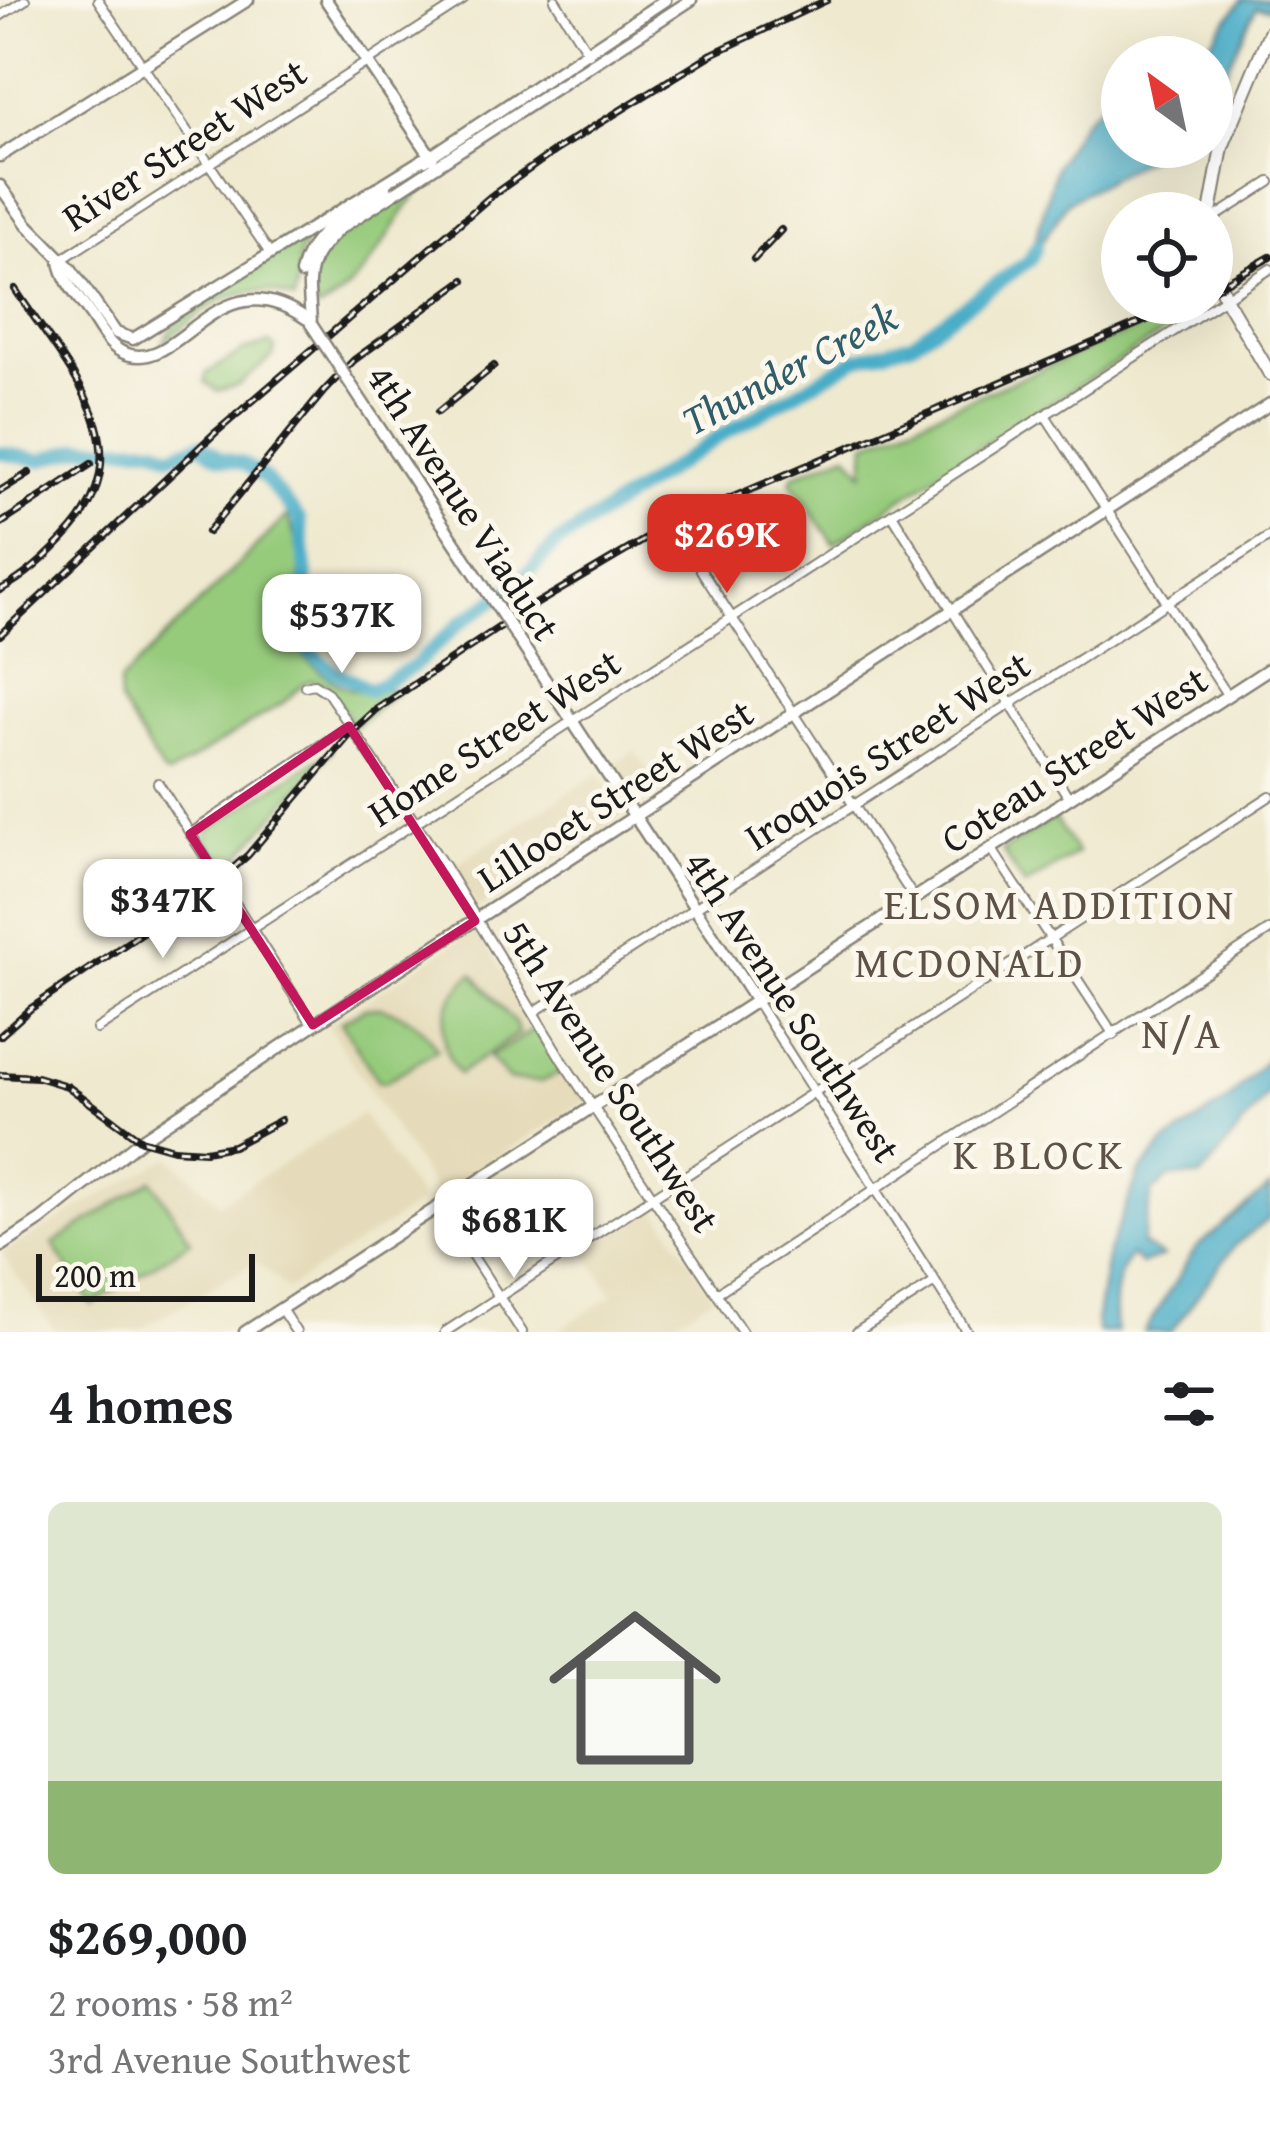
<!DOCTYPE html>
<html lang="en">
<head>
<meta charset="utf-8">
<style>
	:root { --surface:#fff; --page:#f2f2f2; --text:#202124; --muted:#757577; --accent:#d93025 }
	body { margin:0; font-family:"Gentium Book Plus",serif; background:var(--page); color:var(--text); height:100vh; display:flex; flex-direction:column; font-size:45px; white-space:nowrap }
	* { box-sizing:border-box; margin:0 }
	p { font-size:39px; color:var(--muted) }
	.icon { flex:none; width:66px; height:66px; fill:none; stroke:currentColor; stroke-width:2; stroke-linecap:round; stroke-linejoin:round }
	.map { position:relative; height:1332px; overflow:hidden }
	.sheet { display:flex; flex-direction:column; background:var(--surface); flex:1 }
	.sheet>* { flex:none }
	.needle { width:78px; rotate:327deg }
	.tools { position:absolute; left:1101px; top:36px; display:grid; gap:24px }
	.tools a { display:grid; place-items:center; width:132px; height:132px; border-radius:50%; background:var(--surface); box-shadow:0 12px 48px #0002; font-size:60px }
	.scale { position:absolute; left:36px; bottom:30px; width:219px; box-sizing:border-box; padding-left:12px; border:6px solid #1c1c1c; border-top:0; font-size:33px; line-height:42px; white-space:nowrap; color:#1c1c1c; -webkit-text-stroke:9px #fbf7ec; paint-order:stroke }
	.price { position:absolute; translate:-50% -102px; padding:0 27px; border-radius:24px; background:#fff; color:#222; font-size:39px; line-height:78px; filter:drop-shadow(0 3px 6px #0008) }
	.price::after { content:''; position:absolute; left:50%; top:72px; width:36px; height:27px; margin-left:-18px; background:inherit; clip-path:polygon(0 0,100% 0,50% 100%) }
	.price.on { background:var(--accent); color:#fff }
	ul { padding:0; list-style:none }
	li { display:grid; align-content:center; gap:24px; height:636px; padding:0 48px }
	li span { display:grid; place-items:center; height:372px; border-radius:18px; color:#555 }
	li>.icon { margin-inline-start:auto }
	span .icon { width:216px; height:216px; fill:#fffc; stroke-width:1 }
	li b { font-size:51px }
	h2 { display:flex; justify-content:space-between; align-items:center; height:144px; padding:0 48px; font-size:51px }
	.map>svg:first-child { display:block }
	.built { fill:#e5dbba }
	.green { fill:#96cb7c; stroke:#59744c; stroke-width:3 }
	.water { fill:#49adc8; stroke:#326472; stroke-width:3 }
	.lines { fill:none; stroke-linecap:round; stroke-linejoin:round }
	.river { stroke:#49adc8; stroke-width:14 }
	.street-casing { stroke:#868276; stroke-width:12 }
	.secondary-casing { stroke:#868276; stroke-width:15 }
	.primary-casing { stroke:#868276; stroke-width:16 }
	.street { stroke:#fff; stroke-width:8 }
	.secondary { stroke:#fff; stroke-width:10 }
	.primary { stroke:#fff; stroke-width:12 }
	.rail-casing { stroke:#1c1c1c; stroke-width:8 }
	.rail { stroke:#fbf7ec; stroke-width:3; stroke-dasharray:9; stroke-linecap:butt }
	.secondary-bridge-casing { stroke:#868276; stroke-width:15; stroke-linecap:butt }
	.secondary-bridge { stroke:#fff; stroke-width:10 }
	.marked { fill:none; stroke:#c2185b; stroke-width:9; stroke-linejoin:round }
	.labels { text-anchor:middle; stroke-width:10; stroke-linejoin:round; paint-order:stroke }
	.street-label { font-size:39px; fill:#1c1c1c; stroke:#fbf7ec }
	.water-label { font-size:42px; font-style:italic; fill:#305d69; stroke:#fbf7ec }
	.neighbourhood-label { font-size:42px; letter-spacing:3px; fill:#5e5246; stroke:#fbf7ec }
</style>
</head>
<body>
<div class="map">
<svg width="1270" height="1332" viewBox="0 0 1270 1332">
	<rect width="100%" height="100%" fill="#fbf7ec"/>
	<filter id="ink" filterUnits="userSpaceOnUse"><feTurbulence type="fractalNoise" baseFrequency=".00833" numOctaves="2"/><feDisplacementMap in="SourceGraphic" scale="24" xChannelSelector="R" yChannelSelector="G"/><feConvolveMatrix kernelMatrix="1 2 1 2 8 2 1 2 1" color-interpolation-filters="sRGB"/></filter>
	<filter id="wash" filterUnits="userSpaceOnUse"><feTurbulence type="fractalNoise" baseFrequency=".004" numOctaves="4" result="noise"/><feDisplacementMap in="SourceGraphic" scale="48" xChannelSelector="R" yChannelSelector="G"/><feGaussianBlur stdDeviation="2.7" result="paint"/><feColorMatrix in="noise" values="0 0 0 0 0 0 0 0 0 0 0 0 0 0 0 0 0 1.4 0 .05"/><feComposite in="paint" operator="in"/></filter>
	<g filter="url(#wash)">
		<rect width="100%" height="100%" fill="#efe9cf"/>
		<!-- built -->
		<g class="built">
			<path d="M635,751L661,790L636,807L609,766Z"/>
			<path d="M598,774L626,814L478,908L451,868Z"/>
			<path d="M477,929L529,1018L587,1100L437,1195L328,1025Z"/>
			<path d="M362,1114L422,1202L287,1289L256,1261L136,1332H56L1,1253L170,1157L220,1203Z"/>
			<path d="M654,1205L713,1297L657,1332H556L613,1295L583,1249Z"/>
		</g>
		<!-- green -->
		<g class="green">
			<path d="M424,185C389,225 368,287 317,310C289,247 379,206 424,185Z"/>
			<path d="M324,220C286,259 306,260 294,300C241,272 200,314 161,345L176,321Z"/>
			<path d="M1197,303H1209L1190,310L1179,323L962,458L834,544L791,481L794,475L847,453L864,473L866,443Z"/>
			<path d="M269,343L275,348L273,356L239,385L217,391L205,382L206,374L243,351Z"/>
			<path d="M287,516C294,530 302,562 300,579C298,594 289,610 289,625C290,648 324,677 344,687C362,696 381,686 397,692L354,727L326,685L314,680L304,683L284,702L168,775L163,773L120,703L119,683Z"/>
			<path d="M332,750L228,869L206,838L209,829Z"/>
			<path d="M1054,818L1077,853L1025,886L1002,851Z"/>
			<path d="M473,973L516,1025L518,1033L459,1074C433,1039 441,1001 473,973Z"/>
			<path d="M380,1007C408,1015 422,1024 437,1050L385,1082L378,1081L341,1022L365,1008Z"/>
			<path d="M535,1029L565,1071L540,1082L509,1080L489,1057Z"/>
			<path d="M152,1180L191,1241L92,1305L53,1244Z"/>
		</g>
		<!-- water -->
		<g class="water">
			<path d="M1242,0H1270V9L1256,7L1212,99V57H1154L1162,50L1206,48Z"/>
			<path d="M1122,85V147H1167L1068,202L1030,260L1056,165L1082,121Z"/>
			<path d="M1270,1056V1092L1201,1177H1169L1152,1193L1142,1244L1163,1257L1141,1264L1131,1255C1115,1274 1112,1308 1117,1332H1098L1096,1322L1108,1252L1139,1173L1164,1144L1227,1101Z"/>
			<path d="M1270,1187V1218L1235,1245L1171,1332H1144L1196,1248Z"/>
		</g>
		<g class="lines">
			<!-- river -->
			<path class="river" d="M0,453L41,460L82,447H156L171,455L200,444L220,458L244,464L266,479L299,519L307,574L297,633L304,647L332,670L370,690L414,666L461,622L513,588L556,544L722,435L856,359L912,343L1030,260L1036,247"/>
		</g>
	</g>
	<g filter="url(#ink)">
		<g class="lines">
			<defs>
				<g id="street">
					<path d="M98,0L269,252"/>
					<path d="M555,0L589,54"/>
					<path d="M0,16L25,0"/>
					<path d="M1212,219L1270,182"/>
					<path d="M61,260L463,0"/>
					<path d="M1045,415L1228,696"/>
					<path d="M892,514L1069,798"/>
					<path d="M701,570L914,898"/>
					<path d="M305,686L314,684L328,693L445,867L562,1060L742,1332"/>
					<path d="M158,783L313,1025"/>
					<path d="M190,834L349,726"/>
					<path d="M991,848L1114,1035"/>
					<path d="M756,1001L967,1332"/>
					<path d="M534,1012L1270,536"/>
					<path d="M97,1029L1270,269"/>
					<path d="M440,1206L522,1332"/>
					<path d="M717,1293L1270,930"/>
					<path d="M281,1309L296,1332"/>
					<path d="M445,1332L1270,796"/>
					<path d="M857,1332L935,1282"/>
				</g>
				<g id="secondary">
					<path d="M326,0L432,158"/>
					<path d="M0,156L248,0"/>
					<path d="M425,160L665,0"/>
					<path d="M0,186L27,224L71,269L116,333L133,339L430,155"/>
					<path d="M60,261C63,282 80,299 92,317C100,329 108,345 122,352C180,380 214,254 307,319"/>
					<path d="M301,274C309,231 352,210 386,188"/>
					<path d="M311,324C309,277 301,265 339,229L691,0"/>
					<path d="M567,713L756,1001"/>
					<path d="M0,1247L41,1220L141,1140L313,1025L1270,404"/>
					<path d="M245,1332L1270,668"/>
				</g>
				<g id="primary">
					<path d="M1210,213L1222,147L1270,32"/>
					<path d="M1212,256L1224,296L1270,374"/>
				</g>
			</defs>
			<!-- street casing -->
			<use href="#street" class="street-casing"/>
			<!-- secondary casing -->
			<use href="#secondary" class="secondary-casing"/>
			<!-- primary casing -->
			<use href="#primary" class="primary-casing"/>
			<!-- street -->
			<use href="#street" class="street"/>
			<!-- secondary -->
			<use href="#secondary" class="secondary"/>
			<!-- primary -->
			<use href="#primary" class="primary"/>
			<defs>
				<g id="rail">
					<path d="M754,259L781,230"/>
					<path d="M1212,290L1270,257"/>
					<path d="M438,412L494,366"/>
					<path d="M0,491L29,473"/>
					<path d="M0,524L91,464"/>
					<path d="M208,532L324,391L354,360L464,280"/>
					<path d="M0,590C27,576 52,552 72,529C146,443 63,364 15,289"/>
					<path d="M0,635L215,433L490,197L556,150L712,54L827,0"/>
					<path d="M0,1036L30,1009L221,879L248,855L353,731L377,709L519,614L673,523L1186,303"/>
					<path d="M0,1075L37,1077L67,1086L141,1140L173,1149L205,1151L233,1146L281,1120"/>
				</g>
			</defs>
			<!-- rail casing -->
			<use href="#rail" class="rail-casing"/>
			<!-- rail -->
			<use href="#rail" class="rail"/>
			<defs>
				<path id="secondary-bridge" d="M311,324L567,713"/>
			</defs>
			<!-- secondary-bridge casing -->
			<use href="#secondary-bridge" class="secondary-bridge-casing"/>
			<!-- secondary-bridge -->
			<use href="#secondary-bridge" class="secondary-bridge"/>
		</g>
	</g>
	<!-- marked area -->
	<path class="marked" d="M349,726L475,921L313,1025L190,834Z"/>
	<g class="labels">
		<!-- street labels -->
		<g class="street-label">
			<text transform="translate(184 144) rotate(-33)" y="14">River Street West</text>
			<text transform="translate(464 502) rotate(57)" y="14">4th Avenue Viaduct</text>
			<text transform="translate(494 737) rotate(-33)" y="14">Home Street West</text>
			<text transform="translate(887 750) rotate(-33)" y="14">Iroquois Street West</text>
			<text transform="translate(1074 759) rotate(-33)" y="14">Coteau Street West</text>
			<text transform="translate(615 795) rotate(-33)" y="14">Lillooet Street West</text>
			<text transform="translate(793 1006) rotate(57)" y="14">4th Avenue Southwest</text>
			<text transform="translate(612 1076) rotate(57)" y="14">5th Avenue Southwest</text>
		</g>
		<!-- water labels -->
		<g class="water-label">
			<text transform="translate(789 368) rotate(-28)" y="15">Thunder Creek</text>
		</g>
		<!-- neighbourhood labels -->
		<g class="neighbourhood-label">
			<text x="1060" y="919">ELSOM ADDITION</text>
			<text x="970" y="977">MCDONALD</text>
			<text x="1182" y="1048">N/A</text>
			<text x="1039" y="1169">K BLOCK</text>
		</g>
	</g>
</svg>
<div class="tools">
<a><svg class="needle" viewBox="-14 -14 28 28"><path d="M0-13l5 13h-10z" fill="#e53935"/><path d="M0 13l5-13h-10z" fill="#757577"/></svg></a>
<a><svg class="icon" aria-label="locate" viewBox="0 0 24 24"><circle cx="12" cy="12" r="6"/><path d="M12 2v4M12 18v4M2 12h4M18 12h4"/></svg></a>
</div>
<div class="scale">200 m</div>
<b class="price on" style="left:727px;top:596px">$269K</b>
<b class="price" style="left:342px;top:676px">$537K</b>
<b class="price" style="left:163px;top:961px">$347K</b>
<b class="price" style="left:514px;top:1281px">$681K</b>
</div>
<section class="sheet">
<h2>4 homes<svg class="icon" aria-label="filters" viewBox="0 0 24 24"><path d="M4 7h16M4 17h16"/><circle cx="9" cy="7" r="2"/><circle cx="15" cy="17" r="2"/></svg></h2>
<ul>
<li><span style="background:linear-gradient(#dfe7d0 75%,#8fb573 0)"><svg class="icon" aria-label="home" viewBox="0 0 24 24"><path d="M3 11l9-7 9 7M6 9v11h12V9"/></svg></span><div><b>$269,000</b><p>2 rooms · 58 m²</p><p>3rd Avenue Southwest</p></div></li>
</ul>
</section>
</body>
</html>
